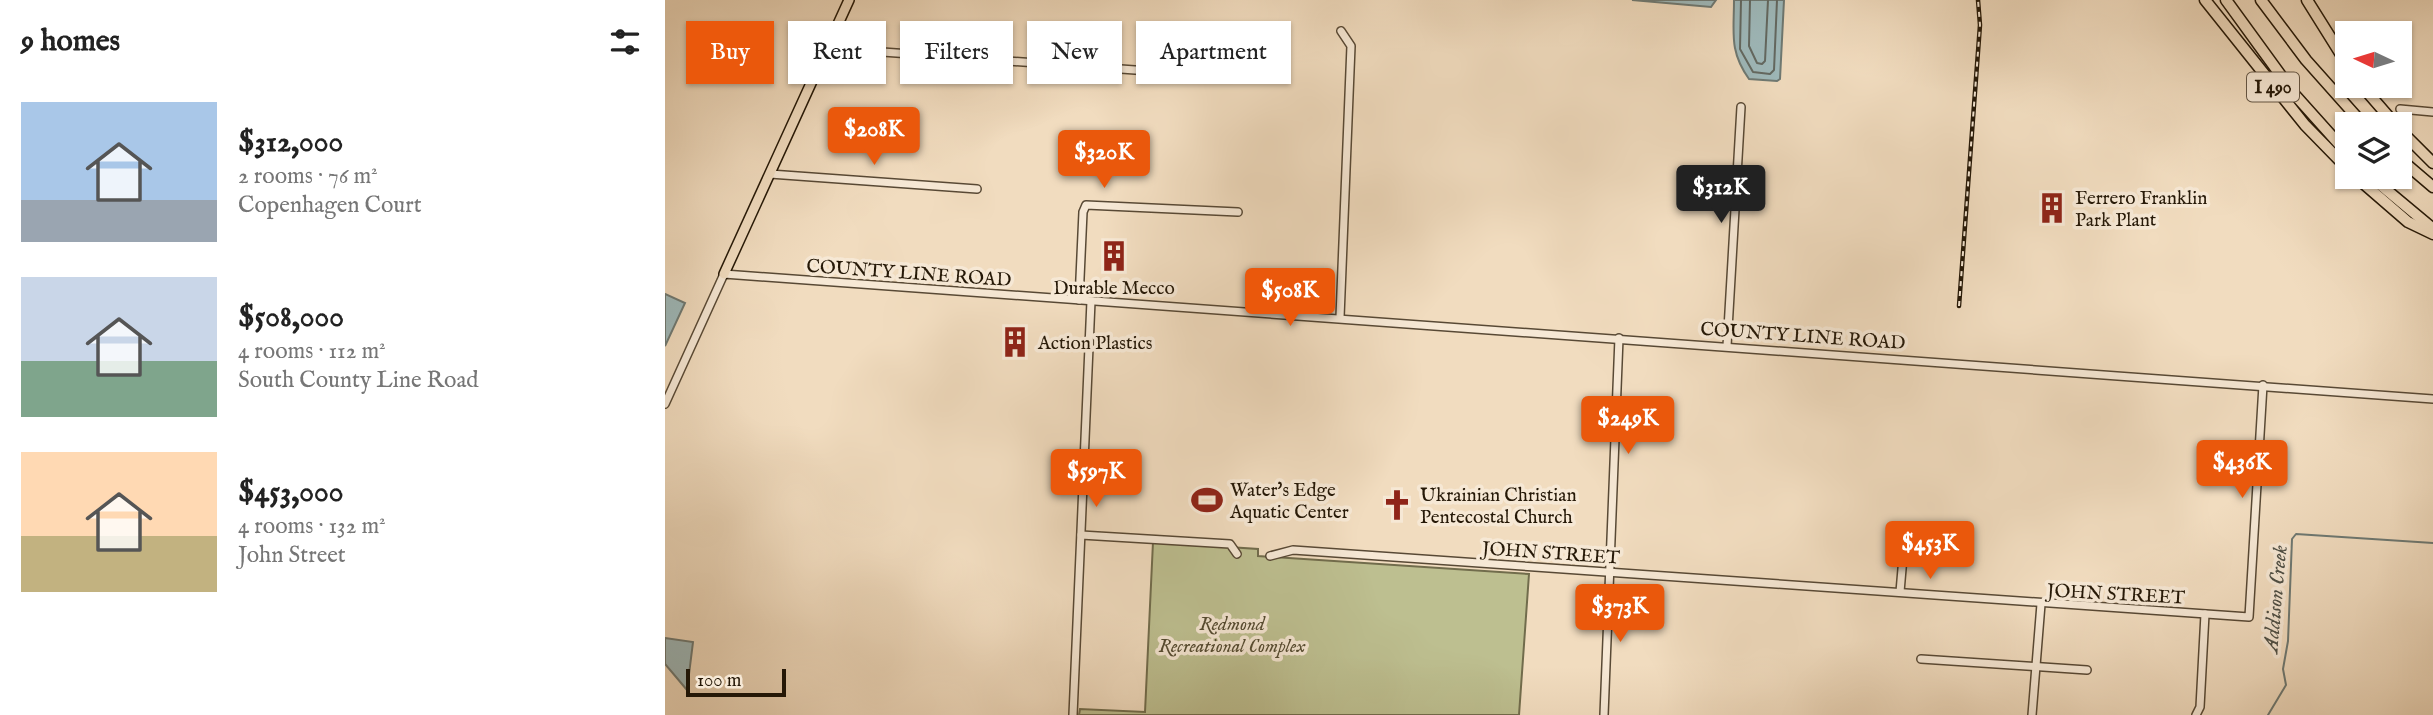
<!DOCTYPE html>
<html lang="en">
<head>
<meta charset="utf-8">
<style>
	:root { --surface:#fff; --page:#f6f6f6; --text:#222; --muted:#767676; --accent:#ea580c }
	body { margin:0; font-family:"IM FELL English",serif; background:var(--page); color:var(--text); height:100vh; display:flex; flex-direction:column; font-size:26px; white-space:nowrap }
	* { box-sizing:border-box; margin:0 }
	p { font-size:23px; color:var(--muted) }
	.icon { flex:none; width:38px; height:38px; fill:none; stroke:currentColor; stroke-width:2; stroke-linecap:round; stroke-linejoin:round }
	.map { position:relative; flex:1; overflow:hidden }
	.panel { display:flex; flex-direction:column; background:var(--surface); width:665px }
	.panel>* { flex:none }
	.banner { position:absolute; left:21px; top:21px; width:665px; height:63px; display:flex; gap:14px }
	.needle { width:46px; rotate:274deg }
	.controls { position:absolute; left:1670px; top:21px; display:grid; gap:14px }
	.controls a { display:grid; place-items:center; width:77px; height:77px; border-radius:0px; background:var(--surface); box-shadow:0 2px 5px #0004; font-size:35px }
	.scale { position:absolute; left:21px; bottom:18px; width:100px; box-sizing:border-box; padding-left:7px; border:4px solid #251807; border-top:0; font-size:19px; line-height:24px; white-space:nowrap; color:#251807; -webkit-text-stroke:5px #f6e8d5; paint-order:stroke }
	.price { position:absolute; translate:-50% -60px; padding:0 16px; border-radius:7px; background:var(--accent); color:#fff; font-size:23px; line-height:46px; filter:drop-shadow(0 2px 4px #0008) }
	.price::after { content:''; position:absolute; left:50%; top:42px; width:21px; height:16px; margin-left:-10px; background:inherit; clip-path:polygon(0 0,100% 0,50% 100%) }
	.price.current { background:#222; color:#fff }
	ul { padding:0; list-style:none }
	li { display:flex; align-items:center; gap:21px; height:175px; padding:0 21px }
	li span { display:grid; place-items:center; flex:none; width:196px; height:140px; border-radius:0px; color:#555 }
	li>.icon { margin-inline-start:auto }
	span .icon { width:84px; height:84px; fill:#fffc; stroke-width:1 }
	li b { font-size:30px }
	h2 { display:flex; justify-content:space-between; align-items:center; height:84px; padding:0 21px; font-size:30px }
	.tag { padding:0 24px; border-radius:0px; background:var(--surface); box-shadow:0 2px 5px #0004; font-size:24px; line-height:63px }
	.tag.current { background:var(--accent); color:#fff }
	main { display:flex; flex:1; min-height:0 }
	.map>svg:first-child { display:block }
	.green { fill:#bdbf90; stroke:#716c4c; stroke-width:2 }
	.water { fill:#9eb9bb; stroke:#6e7973; stroke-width:2 }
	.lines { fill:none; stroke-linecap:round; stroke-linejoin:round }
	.shore { stroke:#626861; stroke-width:2 }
	.stream { stroke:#6e7973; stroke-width:2 }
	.minor-casing { stroke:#584935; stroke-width:10 }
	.major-casing { stroke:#251807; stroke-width:12 }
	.highway-casing { stroke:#251807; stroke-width:13 }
	.minor { stroke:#f6e8d5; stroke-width:7 }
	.major { stroke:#f1dcbf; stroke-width:9 }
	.highway { stroke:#f1dcbf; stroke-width:10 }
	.rail-casing { stroke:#251807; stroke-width:4.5 }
	.rail { stroke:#f6e8d5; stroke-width:2; stroke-dasharray:5; stroke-linecap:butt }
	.labels { text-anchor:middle; stroke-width:7; stroke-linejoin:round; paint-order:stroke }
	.shield { fill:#f6e8d5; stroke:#645645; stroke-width:2 }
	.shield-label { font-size:18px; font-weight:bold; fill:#251807 }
	.poi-label { font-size:19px; fill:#251807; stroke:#f6e8d5; text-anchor:start }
	.street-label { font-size:19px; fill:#251807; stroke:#f6e8d5 }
	.park-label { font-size:19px; font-style:italic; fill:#534a30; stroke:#f6e8d5 }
	.water-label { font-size:21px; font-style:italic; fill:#4f5046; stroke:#f6e8d5 }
</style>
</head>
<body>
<main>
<section class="panel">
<h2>9 homes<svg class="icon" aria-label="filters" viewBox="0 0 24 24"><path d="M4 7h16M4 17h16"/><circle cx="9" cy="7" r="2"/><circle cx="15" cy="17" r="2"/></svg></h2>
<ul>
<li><span style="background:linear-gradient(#a9c7e8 70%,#9aa5b1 0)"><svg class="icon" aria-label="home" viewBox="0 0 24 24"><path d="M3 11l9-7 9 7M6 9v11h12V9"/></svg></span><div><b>$312,000</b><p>2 rooms · 76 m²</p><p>Copenhagen Court</p></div></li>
<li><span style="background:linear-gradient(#c9d6e8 60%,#7fa58c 0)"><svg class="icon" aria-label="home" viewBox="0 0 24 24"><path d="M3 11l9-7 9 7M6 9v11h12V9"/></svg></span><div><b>$508,000</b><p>4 rooms · 112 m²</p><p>South County Line Road</p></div></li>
<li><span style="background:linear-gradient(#ffd9b3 60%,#c2b280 0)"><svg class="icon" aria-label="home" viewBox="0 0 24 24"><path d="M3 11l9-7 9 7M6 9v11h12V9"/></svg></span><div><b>$453,000</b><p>4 rooms · 132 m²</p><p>John Street</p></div></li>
</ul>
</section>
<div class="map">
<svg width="1768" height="715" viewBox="0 0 1768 715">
	<rect width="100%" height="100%" fill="#f1dcbf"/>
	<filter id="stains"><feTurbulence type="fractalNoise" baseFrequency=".00286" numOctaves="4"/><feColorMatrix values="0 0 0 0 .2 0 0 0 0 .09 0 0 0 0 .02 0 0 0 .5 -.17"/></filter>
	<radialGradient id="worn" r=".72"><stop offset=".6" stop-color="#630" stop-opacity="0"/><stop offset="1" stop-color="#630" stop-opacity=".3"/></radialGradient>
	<!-- green -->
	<path class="green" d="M488,542L593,549V556L864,574L854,715H414L415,709L480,712Z"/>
	<!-- water -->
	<g class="water">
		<path d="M967,0H1051L1046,7Z"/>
		<path d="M1069,0H1119L1115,79L1112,81L1084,79C1064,51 1069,33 1069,0Z"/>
		<path d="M0,294L20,303L0,346Z"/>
		<path d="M0,638L28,642L22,690L0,664Z"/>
	</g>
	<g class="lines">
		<!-- shore -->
		<g class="shore">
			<path d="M1076,0L1075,49L1088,72L1105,74L1109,70L1112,0"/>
			<path d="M1085,0L1084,46L1092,63L1097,64L1100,61L1103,0"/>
		</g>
		<!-- stream -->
		<path class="stream" d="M1603,715L1621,685L1618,669L1623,641L1627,539L1631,534L1768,543"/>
		<defs>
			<g id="minor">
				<path d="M162,48L498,72"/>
				<path d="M1735,109L1768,112"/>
				<path d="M105,174L312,189"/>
				<path d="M414,300L418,212L421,205L573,212"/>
				<path d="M675,317L686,46L676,31"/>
				<path d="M1062,346L1076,107"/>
				<path d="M0,404L59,274L1768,399"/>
				<path d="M1228,533L1254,535"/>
				<path d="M416,535L565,544L572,554"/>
				<path d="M605,556L628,550L1584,617L1598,385"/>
				<path d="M1235,592L1240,534"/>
				<path d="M1256,659L1422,670"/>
				<path d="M408,715L426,301"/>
				<path d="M939,715L954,338"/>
				<path d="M1367,715L1376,604"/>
				<path d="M1531,715L1535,707L1540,614"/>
			</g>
			<path id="major" d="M59,274L184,0"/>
			<g id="highway">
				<path d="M1540,0L1640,125L1682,168"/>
				<path d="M1561,0L1630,95L1682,153"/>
				<path d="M1596,0L1641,60L1698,124"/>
				<path d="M1642,0L1682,64"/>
				<path d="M1697,86L1730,124"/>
				<path d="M1734,129L1768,163"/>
				<path d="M1734,158L1768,187"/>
				<path d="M1691,177L1743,222L1768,234"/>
				<path d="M1706,177L1767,228"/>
			</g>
		</defs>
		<!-- minor casing -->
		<use href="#minor" class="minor-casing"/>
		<!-- major casing -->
		<use href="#major" class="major-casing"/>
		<!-- highway casing -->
		<use href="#highway" class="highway-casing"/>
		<!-- minor -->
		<use href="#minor" class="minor"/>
		<!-- major -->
		<use href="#major" class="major"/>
		<!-- highway -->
		<use href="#highway" class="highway"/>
		<defs>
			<path id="rail" d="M1294,306L1315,25L1313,0"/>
		</defs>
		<!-- rail casing -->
		<use href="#rail" class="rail-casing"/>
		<!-- rail -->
		<use href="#rail" class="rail"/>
	</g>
	<!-- icons -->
	<defs>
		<symbol id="building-bare" viewBox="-9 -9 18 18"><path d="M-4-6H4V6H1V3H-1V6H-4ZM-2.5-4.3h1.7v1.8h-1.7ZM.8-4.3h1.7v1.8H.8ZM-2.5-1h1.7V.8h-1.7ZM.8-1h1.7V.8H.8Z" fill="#8f2418" stroke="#f6e8d5" stroke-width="2.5" paint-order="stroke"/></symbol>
		<symbol id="stadium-bare" viewBox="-9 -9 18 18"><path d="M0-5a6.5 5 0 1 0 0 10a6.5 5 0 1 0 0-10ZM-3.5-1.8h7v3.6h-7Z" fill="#8f2418" stroke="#f6e8d5" stroke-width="2.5" paint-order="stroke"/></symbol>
		<symbol id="church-bare" viewBox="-9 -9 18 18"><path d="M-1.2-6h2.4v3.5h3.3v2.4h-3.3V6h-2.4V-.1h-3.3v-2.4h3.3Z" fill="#8f2418" stroke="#f6e8d5" stroke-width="2.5" paint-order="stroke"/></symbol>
	</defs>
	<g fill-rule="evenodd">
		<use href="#building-bare" x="1365" y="186" width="44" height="44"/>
		<use href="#building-bare" x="427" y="234" width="44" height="44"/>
		<use href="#building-bare" x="328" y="320" width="44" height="44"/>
		<use href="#stadium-bare" x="520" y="478" width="44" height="44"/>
		<use href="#church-bare" x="710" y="483" width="44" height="44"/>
	</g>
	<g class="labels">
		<!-- shield labels -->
		<rect class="shield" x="1582" y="72.5" width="52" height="29" rx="5"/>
		<g class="shield-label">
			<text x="1608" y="93">I 490</text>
		</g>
		<!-- poi labels -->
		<g class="poi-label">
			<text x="1410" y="204">Ferrero Franklin<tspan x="1410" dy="22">Park Plant</tspan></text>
			<text x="449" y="294" text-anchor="middle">Durable Mecco</text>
			<text x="373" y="349">Action Plastics</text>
			<text x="565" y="496">Water's Edge<tspan x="565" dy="22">Aquatic Center</tspan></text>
			<text x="755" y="501">Ukrainian Christian<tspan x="755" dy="22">Pentecostal Church</tspan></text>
		</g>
		<!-- street labels -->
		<g class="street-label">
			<text transform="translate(244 272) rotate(4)" y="7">COUNTY LINE ROAD</text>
			<text transform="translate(1138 335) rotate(4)" y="7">COUNTY LINE ROAD</text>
			<text transform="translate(886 552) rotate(4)" y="7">JOHN STREET</text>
			<text transform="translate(1451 593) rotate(3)" y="7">JOHN STREET</text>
		</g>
		<!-- park labels -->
		<g class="park-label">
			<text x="567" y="630">Redmond<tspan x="567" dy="22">Recreational Complex</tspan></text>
		</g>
		<!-- water labels -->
		<g class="water-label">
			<text transform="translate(1610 599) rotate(-85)" y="7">Addison Creek</text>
		</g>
	</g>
	<rect width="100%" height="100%" filter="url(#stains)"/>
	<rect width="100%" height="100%" fill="url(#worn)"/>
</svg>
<div class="controls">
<a><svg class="needle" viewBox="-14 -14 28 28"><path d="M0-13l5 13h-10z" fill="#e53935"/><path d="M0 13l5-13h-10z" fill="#767676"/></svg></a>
<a><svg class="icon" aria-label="layers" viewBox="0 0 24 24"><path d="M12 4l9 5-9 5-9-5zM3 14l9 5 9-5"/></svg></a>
</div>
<div class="scale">100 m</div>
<b class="price" style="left:209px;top:167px">$208K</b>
<b class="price" style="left:439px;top:190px">$320K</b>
<b class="price current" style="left:1056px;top:225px">$312K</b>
<b class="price" style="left:625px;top:328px">$508K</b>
<b class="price" style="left:963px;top:456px">$249K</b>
<b class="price" style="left:1577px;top:500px">$436K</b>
<b class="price" style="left:431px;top:509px">$597K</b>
<b class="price" style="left:1265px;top:581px">$453K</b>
<b class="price" style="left:955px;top:644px">$373K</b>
<div class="banner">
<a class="tag current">Buy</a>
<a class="tag">Rent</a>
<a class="tag">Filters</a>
<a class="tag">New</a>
<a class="tag">Apartment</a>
</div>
</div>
</main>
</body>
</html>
